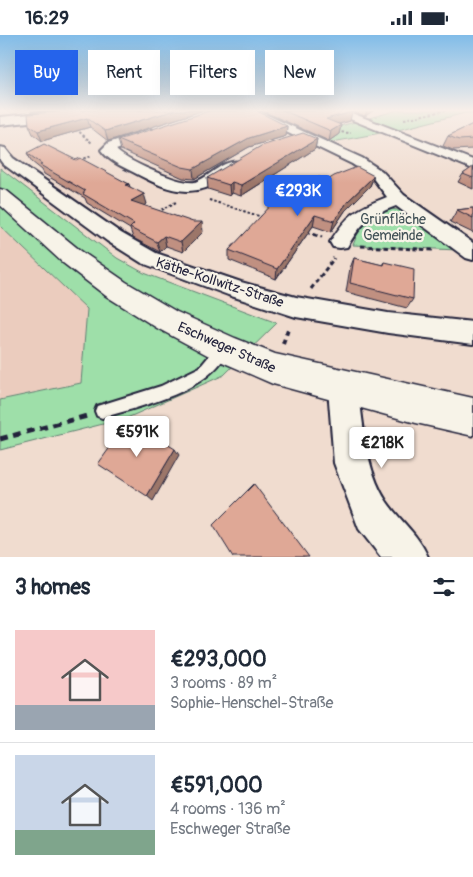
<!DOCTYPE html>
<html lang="en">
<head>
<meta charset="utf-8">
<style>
	:root { --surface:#fff; --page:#f6f6f7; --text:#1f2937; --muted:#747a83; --line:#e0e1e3; --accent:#2563eb }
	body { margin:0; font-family:Pangolin,sans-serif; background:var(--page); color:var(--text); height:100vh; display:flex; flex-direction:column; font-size:19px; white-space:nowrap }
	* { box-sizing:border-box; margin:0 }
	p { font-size:16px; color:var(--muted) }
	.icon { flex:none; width:28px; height:28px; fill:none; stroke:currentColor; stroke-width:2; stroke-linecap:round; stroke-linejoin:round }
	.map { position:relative; height:522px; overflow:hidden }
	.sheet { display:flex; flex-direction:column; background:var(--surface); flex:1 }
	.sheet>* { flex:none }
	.banner { position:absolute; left:15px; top:15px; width:444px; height:45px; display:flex; gap:10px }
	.price { position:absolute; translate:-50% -42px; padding:0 11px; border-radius:5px; background:#fff; color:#222; font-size:16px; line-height:32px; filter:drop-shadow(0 1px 2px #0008) }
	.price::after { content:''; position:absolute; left:50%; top:30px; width:15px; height:11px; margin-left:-8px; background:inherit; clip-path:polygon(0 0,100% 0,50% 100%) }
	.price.active { background:var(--accent); color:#fff }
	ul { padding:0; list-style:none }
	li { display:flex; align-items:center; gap:15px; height:125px; padding:0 15px }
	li+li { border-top:1px solid var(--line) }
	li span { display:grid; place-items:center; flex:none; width:140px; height:100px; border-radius:0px; color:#555 }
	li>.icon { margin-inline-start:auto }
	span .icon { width:60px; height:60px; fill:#fffc; stroke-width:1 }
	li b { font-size:21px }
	h2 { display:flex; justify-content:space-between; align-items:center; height:60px; padding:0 15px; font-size:21px }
	.tag { padding:0 18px; border-radius:0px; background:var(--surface); box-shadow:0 5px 20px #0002; font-size:18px; line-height:45px }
	.tag.active { background:var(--accent); color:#fff }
	.status { display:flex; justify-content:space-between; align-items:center; height:35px; padding:0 25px; background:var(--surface); direction:ltr }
	.status svg { height:14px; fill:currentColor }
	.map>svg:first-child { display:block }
	.built { fill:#ebccbe }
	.green { fill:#9edfa9; stroke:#608072 }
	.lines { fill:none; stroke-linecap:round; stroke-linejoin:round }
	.service-casing { stroke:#22223b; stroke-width:4 }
	.minor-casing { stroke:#22223b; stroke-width:4 }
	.secondary-casing { stroke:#22223b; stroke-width:3 }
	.path-far3 { stroke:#22223b; stroke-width:2; stroke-dasharray:2.5 2; stroke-linecap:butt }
	.path-far2 { stroke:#22223b; stroke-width:3; stroke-dasharray:4.5 3; stroke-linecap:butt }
	.path-far1 { stroke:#22223b; stroke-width:4; stroke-dasharray:5.5 4.5; stroke-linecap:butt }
	.path { stroke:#22223b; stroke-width:5; stroke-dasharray:8 5.5; stroke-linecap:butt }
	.service { fill:#f7f3e8; fill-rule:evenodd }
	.minor { fill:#f7f3e8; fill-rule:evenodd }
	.secondary { fill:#f7f3e8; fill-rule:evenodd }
	.wall { fill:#c09081; stroke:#22223b }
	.shaded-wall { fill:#9c7669; stroke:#22223b }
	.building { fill:#dfa896; stroke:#22223b }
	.labels { text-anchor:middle; stroke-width:4.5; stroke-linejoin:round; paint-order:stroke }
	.park-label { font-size:14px; fill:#415156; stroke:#f7f3e8 }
	.street-label { font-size:14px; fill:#22223b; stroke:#f7f3e8 }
</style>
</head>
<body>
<div class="status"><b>16:29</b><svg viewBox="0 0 49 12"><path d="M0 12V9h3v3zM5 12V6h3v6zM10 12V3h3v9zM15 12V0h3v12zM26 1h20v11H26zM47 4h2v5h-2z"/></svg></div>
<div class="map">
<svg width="473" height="522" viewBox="0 0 473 522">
	<rect width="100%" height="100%" fill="#f0dccf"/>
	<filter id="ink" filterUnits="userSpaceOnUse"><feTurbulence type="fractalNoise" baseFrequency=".02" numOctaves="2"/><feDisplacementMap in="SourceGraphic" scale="10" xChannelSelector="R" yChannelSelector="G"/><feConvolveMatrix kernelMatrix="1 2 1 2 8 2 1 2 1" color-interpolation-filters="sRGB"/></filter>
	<g filter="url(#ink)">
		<!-- built -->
		<path class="built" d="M0,191L87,274L81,348L0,365Z"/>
		<!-- green -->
		<g class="green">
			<path d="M398,75H473V78H465L402,94L327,108L308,100Z"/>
			<path d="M0,133L117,223L144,238L277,288L224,340L127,383L0,415V365L81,348L87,274L0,191Z"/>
			<path d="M387,174C417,174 436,197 457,215L353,210L362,188Z"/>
		</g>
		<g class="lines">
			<defs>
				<path id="service" d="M224,307L229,309L230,313C210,357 144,370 102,383L97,381L95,376L97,371L161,351L200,332L219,309Z"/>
				<g id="minor">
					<path d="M68,75H90L89,77L57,84L0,90V82Z"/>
					<path d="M241,75H256L362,123L382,136L404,160L473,208V225L466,223L396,171C368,182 363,186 347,212L340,213L333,212L330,207C348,179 356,174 387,162L372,142L352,129Z"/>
					<path d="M328,75H344L473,125V134Z"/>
					<path d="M150,94L156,98L154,101L116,115C126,126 181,150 195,147C210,142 224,123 240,127L242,130C238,136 230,140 224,144C190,166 165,154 133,137C121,131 109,126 101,115L108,108Z"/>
					<path d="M0,112L5,113L13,123L121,198L156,218L241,247L296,262L388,278L473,287V309L388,298L296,282L228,260L142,228L107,206L3,129L0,125Z"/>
					<path d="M343,339L354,343L358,353C364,391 365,434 387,467C401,487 418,499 428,522H381L359,494L334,428L328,353L332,343Z"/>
				</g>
				<path id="secondary" d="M0,154L7,156L81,216L126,247L177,277L235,303L275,319L473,363V401L416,388L273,349L213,323L157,293L106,261L63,228L0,170Z"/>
			</defs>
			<!-- service casing -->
			<use href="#service" class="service-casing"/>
			<!-- minor casing -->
			<use href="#minor" class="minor-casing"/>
			<!-- secondary casing -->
			<use href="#secondary" class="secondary-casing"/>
			<!-- path-far3 -->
			<g class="path-far3">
				<path d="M404,84L447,75"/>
				<path d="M76,94L92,108"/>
				<path d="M337,97L351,98"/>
				<path d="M80,125L92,121"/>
				<path d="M209,165L262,182"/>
				<path d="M158,177L176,167"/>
			</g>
			<!-- path-far2 -->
			<g class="path-far2">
				<path d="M306,197L322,202"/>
				<path d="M361,211L435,215"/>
				<path d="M311,254L334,223"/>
			</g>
			<!-- path-far1 -->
			<path class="path-far1" d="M283,309L289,291"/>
			<!-- path -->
			<path class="path" d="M0,404L87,381"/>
			<!-- service -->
			<use href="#service" class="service"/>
			<!-- minor -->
			<use href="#minor" class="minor"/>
			<!-- secondary -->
			<use href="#secondary" class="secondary"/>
		</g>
		<!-- wall -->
		<g class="wall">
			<path d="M204,75L108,106L90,92L42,106L33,99L29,90L54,77Z"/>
			<path d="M261,75H348L350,86L339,89L341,90L339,99L329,106Z"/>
			<path d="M350,75H374L365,81Z"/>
			<path d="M473,89V114L453,115L443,111L448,101Z"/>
			<path d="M287,91L286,101L249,112L194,144L183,143L121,115L118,105Z"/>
			<path d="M317,104L315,114L241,161L232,158L230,161L208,154L207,143Z"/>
			<path d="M27,118L76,125L129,149L130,152L147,169L144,170L203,197L183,217L166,211L160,217L133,203L130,194L87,168L85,163L44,139L42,135L32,127Z"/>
			<path d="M473,132V154L458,147L463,139Z"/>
			<path d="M374,141L370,151L345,176L331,197L313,191L276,244L229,225V215L286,168L328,145Z"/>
			<path d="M473,173V198L450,187L457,175Z"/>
			<path d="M354,223L382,230L384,227L413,264L407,273L346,257L350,233Z"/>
		</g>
		<!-- shaded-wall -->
		<g class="shaded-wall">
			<path d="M31,75H48L32,77Z"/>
			<path d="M175,75H204L108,106L105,96Z"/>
			<path d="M367,75H374L365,81Z"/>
			<path d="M352,77L350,86L324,93L326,84Z"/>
			<path d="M87,83L90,92L42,106L38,96Z"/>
			<path d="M341,90L339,99L329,106L331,96Z"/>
			<path d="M287,91L286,101L249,112L194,144L193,134L249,103Z"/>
			<path d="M317,104L315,114L241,161V150Z"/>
			<path d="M374,141L370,151L345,176L331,197L334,186L348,166Z"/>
			<path d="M232,147V158L230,161L229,150Z"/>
			<path d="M144,159L147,169L134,176L131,166Z"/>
			<path d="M315,180L313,191L276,244L277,234Z"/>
			<path d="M202,187L203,197L183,217L181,207Z"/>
			<path d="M164,201L166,211L160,217L157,207Z"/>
			<path d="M175,414L179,420L153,466L147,461Z"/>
		</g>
		<!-- building -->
		<g class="building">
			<path d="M62,75H175L105,96L87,83L38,96L29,90L28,79L54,77Z"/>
			<path d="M212,75H255L287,91L249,103L193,134L182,132L118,105Z"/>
			<path d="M282,75H348L352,77L326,84L341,90L331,96Z"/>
			<path d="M473,89V104L459,105L448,101Z"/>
			<path d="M303,98L317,104L241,150L232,147L229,150L207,143L261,111Z"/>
			<path d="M44,109L76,125L80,123L129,149L126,150L144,159L131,166L193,187H202L181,207L164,201L157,207L130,193L134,189L83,159L85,156L40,130L42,129L27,118Z"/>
			<path d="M357,132L374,141L348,166L334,186L315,180L277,234L229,215L276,165L286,168L319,142L328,145L334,141Z"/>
			<path d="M473,132V143L463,139Z"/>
			<path d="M473,173V183L457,175Z"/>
			<path d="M354,223L383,230L384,227L414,234L413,264L350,248Z"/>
			<path d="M129,386L175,414L147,461L98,429Z"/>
			<path d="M254,449L309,522H233L213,490Z"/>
		</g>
	</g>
	<!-- sky -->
	<linearGradient id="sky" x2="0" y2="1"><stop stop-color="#81bce8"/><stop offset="0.51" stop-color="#f8efe9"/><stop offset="1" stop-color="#f8efe9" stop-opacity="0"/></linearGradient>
	<rect width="473" height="148" fill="url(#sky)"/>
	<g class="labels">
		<!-- park labels -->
		<g class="park-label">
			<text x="393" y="189">Grünfläche<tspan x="393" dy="16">Gemeinde</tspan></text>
		</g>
		<!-- street labels -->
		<g class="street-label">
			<text transform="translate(220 247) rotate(18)" y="5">Käthe-Kollwitz-Straße</text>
			<text transform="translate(227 312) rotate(24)" y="5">Eschweger Straße</text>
		</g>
	</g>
</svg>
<b class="price active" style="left:298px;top:182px">€293K</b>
<b class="price" style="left:137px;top:423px">€591K</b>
<b class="price" style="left:382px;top:434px">€218K</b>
<div class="banner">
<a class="tag active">Buy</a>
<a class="tag">Rent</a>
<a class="tag">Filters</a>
<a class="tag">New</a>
</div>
</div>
<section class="sheet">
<h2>3 homes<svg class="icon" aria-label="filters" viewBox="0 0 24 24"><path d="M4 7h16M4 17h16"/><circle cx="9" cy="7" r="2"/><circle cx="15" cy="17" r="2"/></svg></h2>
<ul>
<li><span style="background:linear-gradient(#f6c9c9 75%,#9aa5b1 0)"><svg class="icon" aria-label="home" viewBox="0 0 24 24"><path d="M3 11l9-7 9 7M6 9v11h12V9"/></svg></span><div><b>€293,000</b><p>3 rooms · 89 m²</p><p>Sophie-Henschel-Straße</p></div></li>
<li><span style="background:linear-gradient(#c9d6e8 75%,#7fa58c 0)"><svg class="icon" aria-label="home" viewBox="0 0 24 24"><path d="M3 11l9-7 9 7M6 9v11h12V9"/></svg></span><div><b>€591,000</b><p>4 rooms · 136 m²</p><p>Eschweger Straße</p></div></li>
</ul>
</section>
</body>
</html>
